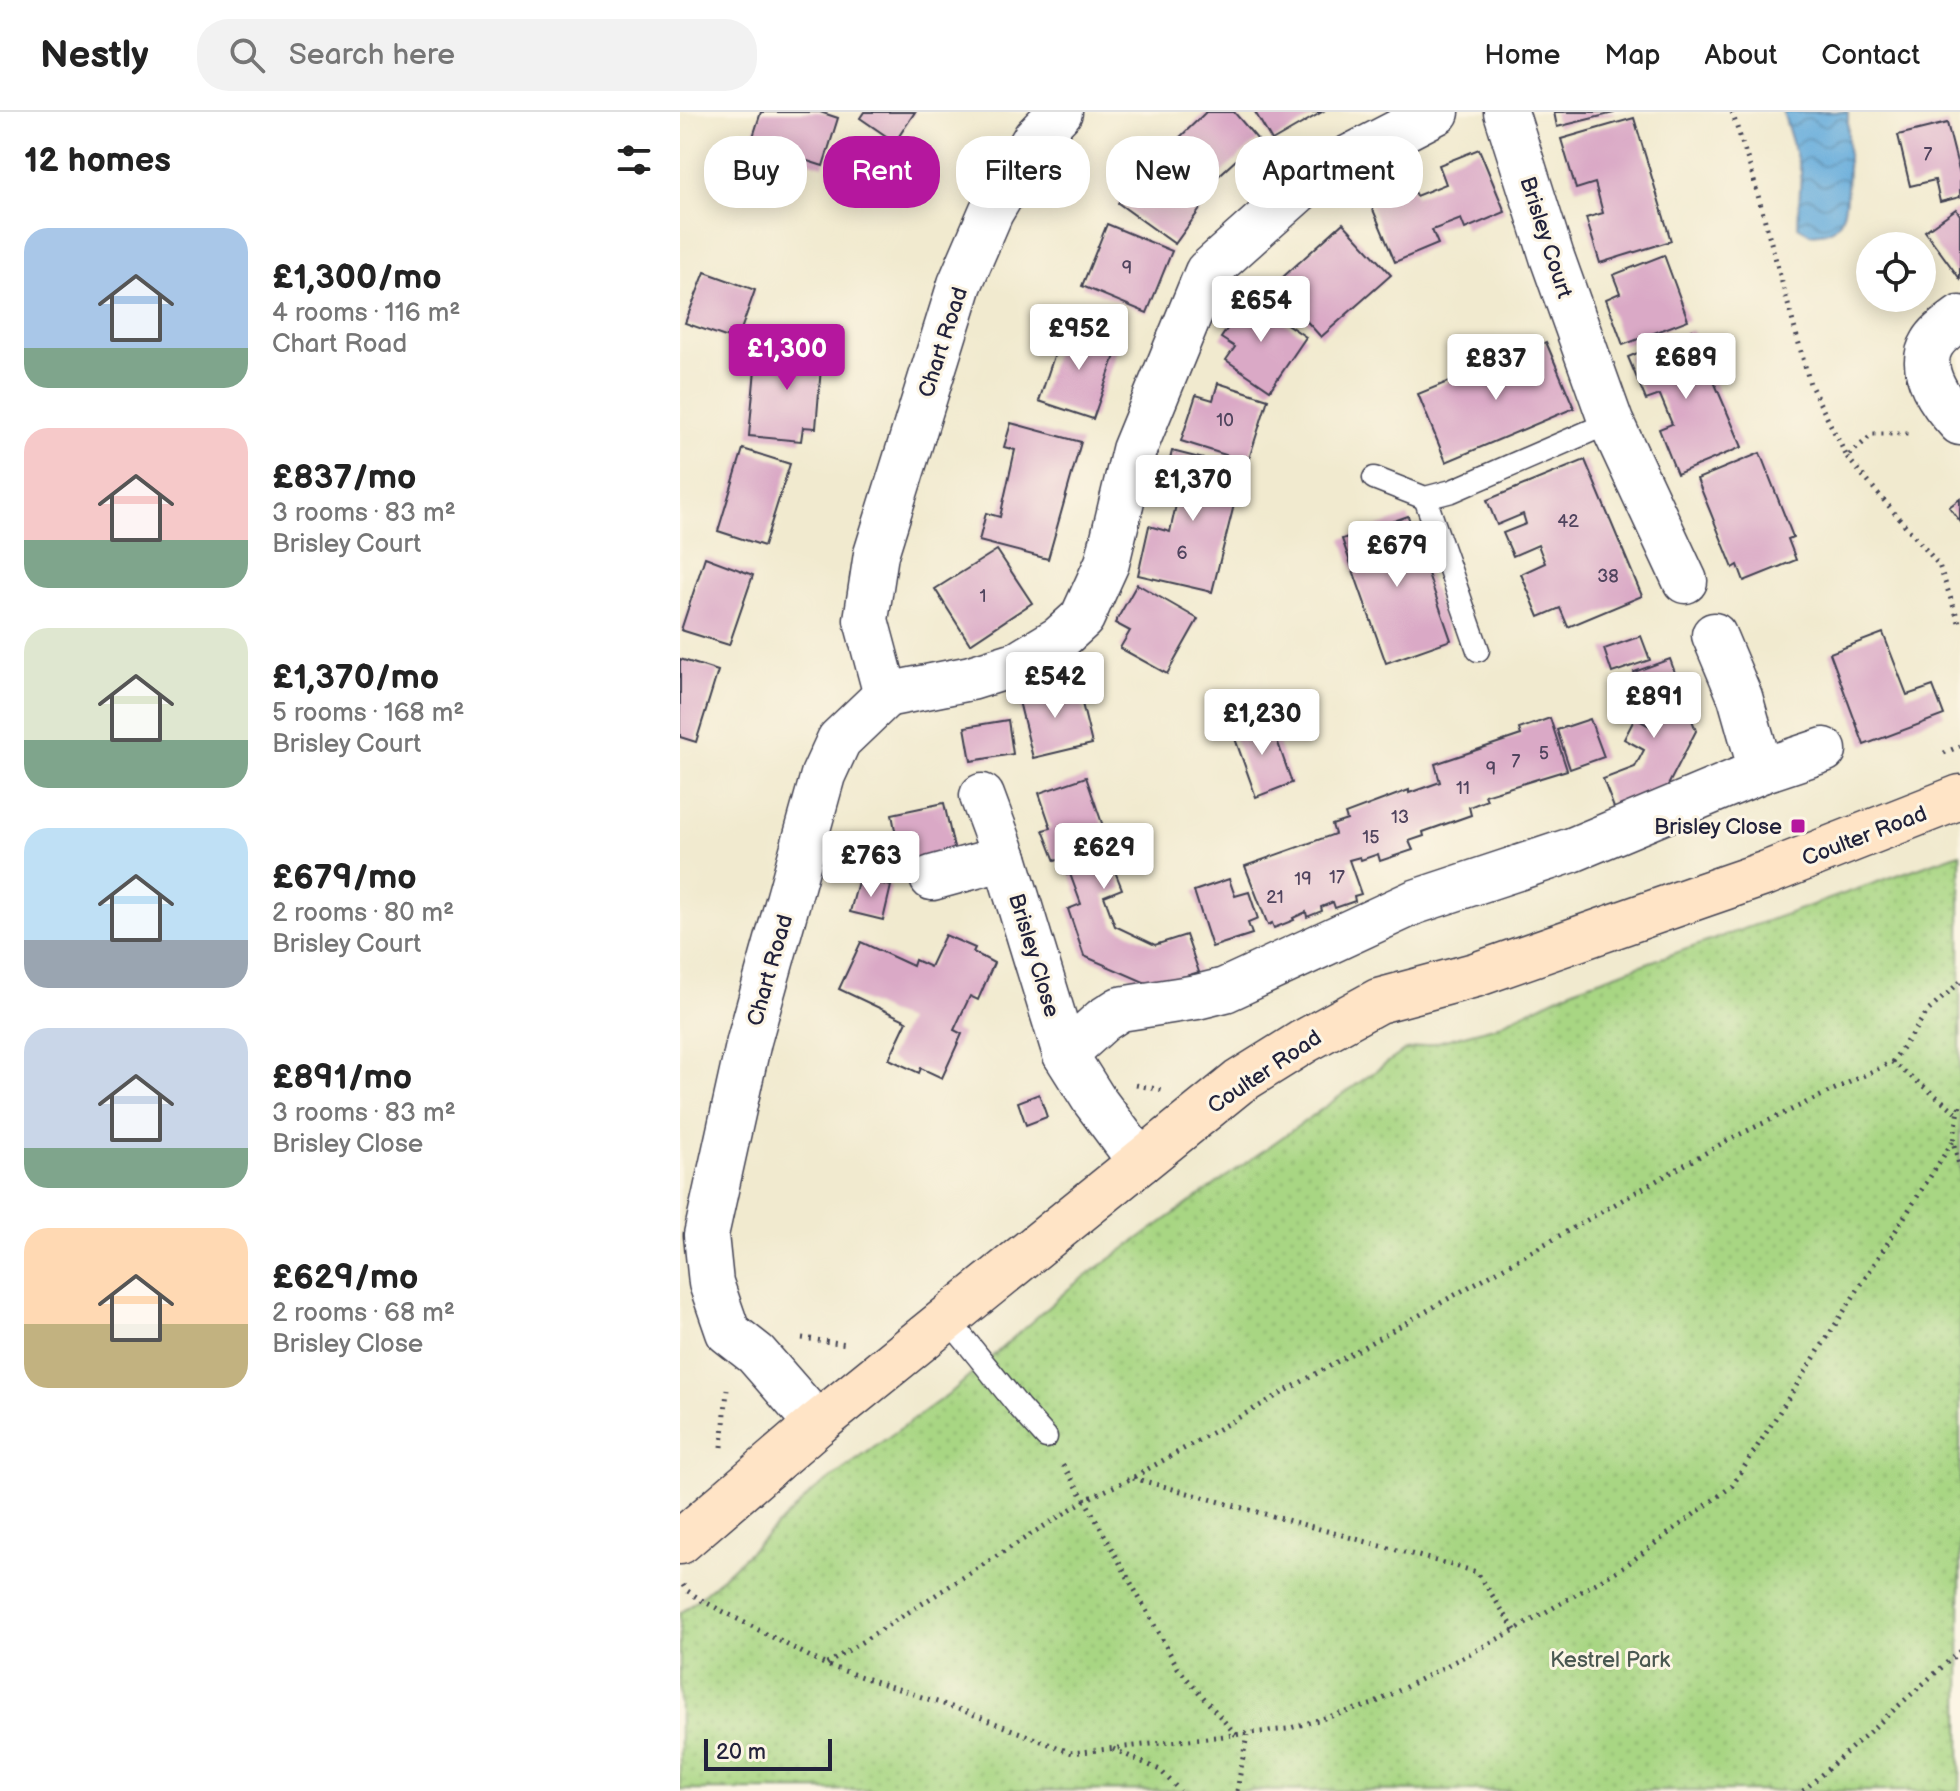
<!DOCTYPE html>
<html lang="en">
<head>
<meta charset="utf-8">
<style>
	:root { --surface:#fff; --page:#f2f2f2; --text:#222; --muted:#767676; --line:#e0e0e0; --accent:#b5179e }
	body { margin:0; font-family:"Balsamiq Sans",sans-serif; background:var(--page); color:var(--text); height:100vh; display:flex; flex-direction:column; font-size:30px; white-space:nowrap }
	* { box-sizing:border-box; margin:0 }
	p { font-size:26px; color:var(--muted) }
	.icon { flex:none; width:44px; height:44px; fill:none; stroke:currentColor; stroke-width:2; stroke-linecap:round; stroke-linejoin:round }
	.map { position:relative; flex:1; overflow:hidden }
	.drawer { display:flex; flex-direction:column; background:var(--surface); width:680px }
	.drawer>* { flex:none }
	.guide { position:absolute; left:24px; top:24px; width:760px; height:72px; display:flex; gap:16px }
	.controls { position:absolute; left:1176px; top:120px; display:grid; gap:16px }
	.controls a { display:grid; place-items:center; width:80px; height:80px; border-radius:50%; background:var(--surface); box-shadow:0 4px 20px #0003; font-size:40px }
	.scale { position:absolute; left:24px; bottom:20px; width:128px; box-sizing:border-box; padding-left:8px; border:4px solid #22223b; border-top:0; font-size:22px; line-height:28px; white-space:nowrap; color:#22223b; -webkit-text-stroke:6px #fcf5e5; paint-order:stroke }
	.price { position:absolute; translate:-50% -68px; padding:0 18px; border-radius:8px; background:#fff; color:#222; font-size:26px; line-height:52px; filter:drop-shadow(0 2px 4px #0008) }
	.price::after { content:''; position:absolute; left:50%; top:48px; width:24px; height:18px; margin-left:-12px; background:inherit; clip-path:polygon(0 0,100% 0,50% 100%) }
	.price.current { background:var(--accent); color:#fff }
	ul { padding:0; list-style:none }
	li { display:flex; align-items:center; gap:24px; height:200px; padding:0 24px }
	li span { display:grid; place-items:center; flex:none; width:224px; height:160px; border-radius:24px; color:#555 }
	li>.icon { margin-inline-start:auto }
	span .icon { width:96px; height:96px; fill:#fffc; stroke-width:1 }
	li b { font-size:34px }
	h2 { display:flex; justify-content:space-between; align-items:center; height:96px; padding:0 24px; font-size:34px }
	.chip { padding:0 28px; border-radius:32px; background:var(--surface); box-shadow:0 4px 20px #0003; font-size:28px; line-height:72px }
	.chip.current { background:var(--accent); color:#fff }
	header { display:flex; align-items:center; gap:48px; box-sizing:border-box; height:112px; padding:0 40px; background:var(--surface); border-bottom:2px solid var(--line) }
	header strong { font-size:38px }
	nav { display:flex; gap:44px; margin-inline-start:auto; font-size:28px }
	.search { width:560px; height:72px; background:var(--page); display:flex; align-items:center; gap:20px; box-sizing:border-box; padding:0 28px; border-radius:32px; color:var(--muted); font-size:30px }
	main { display:flex; flex:1; min-height:0 }
	.map>svg:first-child { display:block }
	.grass { fill:url(#grass-dots); stroke:#657c5f; stroke-width:2 }
	.water { fill:url(#water-waves); stroke:#43668b; stroke-width:2 }
	.building { fill:#daa9c6 }
	.lines { fill:none; stroke-linecap:round; stroke-linejoin:round }
	.lane-casing { stroke:#414051; stroke-width:25 }
	.street-casing { stroke:#414051; stroke-width:47 }
	.secondary-casing { stroke:#414051; stroke-width:47 }
	.path { stroke:#414051; stroke-width:5; stroke-dasharray:2 6; stroke-linecap:butt }
	.lane { stroke:#fff; stroke-width:22 }
	.street { stroke:#fff; stroke-width:44 }
	.secondary { stroke:#ffe4c6; stroke-width:44 }
	.poi-dot { fill:#b5179e; stroke:#fcf5e5; stroke-width:3 }
	.labels { text-anchor:middle; stroke-width:6; stroke-linejoin:round; paint-order:stroke }
	.number-label { font-size:18px; fill:#50445e }
	.street-label { font-size:22px; fill:#22223b; stroke:#fcf5e5 }
	.poi-label { font-size:22px; fill:#22223b; stroke:#fcf5e5; text-anchor:end }
	.park-label { font-size:22px; fill:#4a5851; stroke:#fcf5e5 }
</style>
</head>
<body>
<header>
<strong>Nestly</strong>
<div class="search"><svg class="icon" aria-label="search" viewBox="0 0 24 24"><circle cx="10" cy="10" r="6"/><path d="M15 15l6 6"/></svg>Search here</div>
<nav><a>Home</a><a>Map</a><a>About</a><a>Contact</a></nav>
</header>
<main>
<section class="drawer">
<h2>12 homes<svg class="icon" aria-label="filters" viewBox="0 0 24 24"><path d="M4 7h16M4 17h16"/><circle cx="9" cy="7" r="2"/><circle cx="15" cy="17" r="2"/></svg></h2>
<ul>
<li><span style="background:linear-gradient(#a9c7e8 75%,#7fa58c 0)"><svg class="icon" aria-label="home" viewBox="0 0 24 24"><path d="M3 11l9-7 9 7M6 9v11h12V9"/></svg></span><div><b>£1,300/mo</b><p>4 rooms · 116 m²</p><p>Chart Road</p></div></li>
<li><span style="background:linear-gradient(#f6c9c9 70%,#7fa58c 0)"><svg class="icon" aria-label="home" viewBox="0 0 24 24"><path d="M3 11l9-7 9 7M6 9v11h12V9"/></svg></span><div><b>£837/mo</b><p>3 rooms · 83 m²</p><p>Brisley Court</p></div></li>
<li><span style="background:linear-gradient(#dfe7d0 70%,#7fa58c 0)"><svg class="icon" aria-label="home" viewBox="0 0 24 24"><path d="M3 11l9-7 9 7M6 9v11h12V9"/></svg></span><div><b>£1,370/mo</b><p>5 rooms · 168 m²</p><p>Brisley Court</p></div></li>
<li><span style="background:linear-gradient(#bfe0f5 70%,#9aa5b1 0)"><svg class="icon" aria-label="home" viewBox="0 0 24 24"><path d="M3 11l9-7 9 7M6 9v11h12V9"/></svg></span><div><b>£679/mo</b><p>2 rooms · 80 m²</p><p>Brisley Court</p></div></li>
<li><span style="background:linear-gradient(#c9d6e8 75%,#7fa58c 0)"><svg class="icon" aria-label="home" viewBox="0 0 24 24"><path d="M3 11l9-7 9 7M6 9v11h12V9"/></svg></span><div><b>£891/mo</b><p>3 rooms · 83 m²</p><p>Brisley Close</p></div></li>
<li><span style="background:linear-gradient(#ffd9b3 60%,#c2b280 0)"><svg class="icon" aria-label="home" viewBox="0 0 24 24"><path d="M3 11l9-7 9 7M6 9v11h12V9"/></svg></span><div><b>£629/mo</b><p>2 rooms · 68 m²</p><p>Brisley Close</p></div></li>
</ul>
</section>
<div class="map">
<svg width="1280" height="1679" viewBox="0 0 1280 1679">
	<defs>
		<pattern id="grass-dots" width="8" height="8" patternUnits="userSpaceOnUse" patternTransform="scale(2)"><rect width="8" height="8" fill="#a8d683"/><path d="M2 2h.1M6 6h.1" fill="none" stroke="#90b772" stroke-width="1.8" stroke-linecap="round"/></pattern>
		<pattern id="water-waves" width="16" height="10" patternUnits="userSpaceOnUse" patternTransform="scale(2)"><rect width="16" height="10" fill="#64abdb"/><path d="M0 5q4-4 8 0t8 0" fill="none" stroke="#528bb3"/></pattern>
	</defs>
	<rect width="100%" height="100%" fill="#fcf5e5"/>
	<filter id="ink" filterUnits="userSpaceOnUse"><feTurbulence type="fractalNoise" baseFrequency=".0125" numOctaves="2"/><feDisplacementMap in="SourceGraphic" scale="16" xChannelSelector="R" yChannelSelector="G"/><feConvolveMatrix kernelMatrix="1 2 1 2 8 2 1 2 1" color-interpolation-filters="sRGB"/></filter>
	<filter id="wash" filterUnits="userSpaceOnUse"><feTurbulence type="fractalNoise" baseFrequency=".006" numOctaves="4" result="noise"/><feDisplacementMap in="SourceGraphic" scale="32" xChannelSelector="R" yChannelSelector="G"/><feGaussianBlur stdDeviation="1.8" result="paint"/><feColorMatrix in="noise" values="0 0 0 0 0 0 0 0 0 0 0 0 0 0 0 0 0 1.4 0 .05"/><feComposite in="paint" operator="in"/></filter>
	<g filter="url(#wash)">
		<rect width="100%" height="100%" fill="#f1eacf"/>
		<!-- grass -->
		<path class="grass" d="M1280,741V1679L0,1678V1502L34,1473L135,1378L274,1278L392,1174L724,939L814,915L896,876Z"/>
		<!-- water -->
		<path class="water" d="M1103,0H1168C1167,24 1172,95 1158,112C1151,121 1141,121 1130,122L1118,114L1121,60Z"/>
		<g id="blocks">
			<!-- building -->
			<g class="building">
				<path d="M81,0H140L158,6L143,54L71,31Z"/>
				<path d="M184,0H235L215,30L180,6Z"/>
				<path d="M526,0H554L578,28L535,67L497,28Z"/>
				<path d="M575,0H642L592,29Z"/>
				<path d="M874,0H934V1L877,15Z"/>
				<path d="M954,6L991,129L920,151L906,106L923,101L915,71L896,77L881,27Z"/>
				<path d="M1267,11L1280,62V85L1260,90L1255,68L1230,74L1218,23Z"/>
				<path d="M480,34L536,75L495,132L438,91Z"/>
				<path d="M799,37L825,100L785,117L781,107L752,118L758,132L715,150L686,81L728,63L736,84L766,72L759,53Z"/>
				<path d="M1276,97L1280,103V167L1245,119Z"/>
				<path d="M663,111L711,163L641,225L594,173Z"/>
				<path d="M427,112L492,139L467,201L402,174Z"/>
				<path d="M984,143L1008,208L943,233L926,187L940,181L933,163Z"/>
				<path d="M25,160L75,178L57,229L5,211Z"/>
				<path d="M568,186L626,225L590,278L546,248L555,235L541,226Z"/>
				<path d="M384,214L439,232L413,307L359,289Z"/>
				<path d="M1012,218L1062,335L997,362L979,317L992,312L980,283L966,288L948,245Z"/>
				<path d="M103,227L143,231L136,316L123,315L121,329L69,324L76,246L100,249Z"/>
				<path d="M866,230L894,296L766,350L738,282Z"/>
				<path d="M538,271L588,287L568,350L501,329L516,283L533,288Z"/>
				<path d="M331,311L401,330L368,447L299,429L306,401L320,405L335,338L324,335Z"/>
				<path d="M63,337L110,352L84,434L38,419Z"/>
				<path d="M492,339L563,357L532,480L458,463L469,414L490,420L497,388L481,385Z"/>
				<path d="M1080,341L1113,425L1108,427L1116,448L1064,469L1058,453L1053,456L1017,367Z"/>
				<path d="M905,348L962,484L888,515L880,496L859,505L841,462L865,451L858,433L833,444L823,421L846,412L843,402L817,413L807,388Z"/>
				<path d="M1280,387V409L1269,395Z"/>
				<path d="M728,404L771,528L706,551L662,427Z"/>
				<path d="M317,438L352,491L290,532L255,477Z"/>
				<path d="M25,445L73,463L49,533L1,518Z"/>
				<path d="M457,472L518,507L487,562L440,536L450,519L435,511Z"/>
				<path d="M1203,521L1227,583L1253,574L1264,603L1184,633L1150,541Z"/>
				<path d="M961,524L970,548L932,561L924,537Z"/>
				<path d="M0,547L38,559L16,630L0,625Z"/>
				<path d="M990,547L1016,619L982,685L936,701L923,667L955,655L964,638L944,627L955,606L971,615L973,612L954,560Z"/>
				<path d="M397,571L412,632L353,646L338,585Z"/>
				<path d="M589,605L612,671L576,685L552,618Z"/>
				<path d="M870,606L887,658L805,683L807,688L789,695L791,703L743,720L744,724L729,729L733,738L700,749L698,742L681,748L680,745L669,748L681,782L674,784L675,789L655,796L653,790L641,795L642,799L627,805L626,800L613,806L614,808L594,816L592,811L588,813L565,754L655,722L652,713L667,708L665,702L729,678V681L760,670L755,652L841,623L839,617Z"/>
				<path d="M910,607L924,645L890,657L877,618Z"/>
				<path d="M328,608L333,642L291,649L285,615Z"/>
				<path d="M406,665L434,746L430,747L442,777L424,784L435,814L475,833L506,823L519,860L473,874L404,844L388,797L401,792L390,762L387,763L381,747L375,749L363,718L371,716L359,681Z"/>
				<path d="M264,691L276,745L222,756L212,702Z"/>
				<path d="M179,766L211,774L203,808L170,800Z"/>
				<path d="M549,767L555,784L569,780L578,807L568,811L572,822L532,835L514,779Z"/>
				<path d="M265,823L295,836L293,840L314,851L298,888L290,884L274,918L282,922L262,966L241,956L239,961L209,947L227,909L159,877L181,830L233,854L235,848L250,855Z"/>
				<path d="M359,982L367,1005L346,1013L338,990Z"/>
			</g>
		</g>
	</g>
	<g filter="url(#ink)">
		<use href="#blocks" fill-opacity="0" stroke="#414051" stroke-width="2"/>
		<g class="lines">
			<defs>
				<g id="lane">
					<path d="M694,366L745,386L772,379L931,310"/>
					<path d="M745,386L798,538"/>
					<path d="M268,1207L339,1295L366,1325"/>
				</g>
				<g id="street">
					<path d="M826,0L872,145L931,310L1005,469"/>
					<path d="M1280,206C1271,213 1258,221 1252,232C1236,258 1263,293 1280,311"/>
					<path d="M206,583L291,566L339,551L380,526L402,506L427,451L454,338L527,160L637,62L757,0"/>
					<path d="M206,583L186,508L196,442L280,172L311,100L355,26L380,0"/>
					<path d="M1081,659L1144,638"/>
					<path d="M302,684L325,746L385,942L414,988L460,1050"/>
					<path d="M252,766L325,746"/>
					<path d="M385,942L423,908L440,897L517,885L545,878L735,790L892,738L1081,659L1060,585L1034,523"/>
					<path d="M137,1312L76,1242L48,1220L31,1171L26,1123L69,929L143,663L159,628L206,583"/>
				</g>
				<path id="secondary" d="M0,1430L137,1312L559,970L623,930L698,889L795,863L1023,783L1087,761L1280,685"/>
			</defs>
			<!-- lane casing -->
			<use href="#lane" class="lane-casing"/>
			<!-- street casing -->
			<use href="#street" class="street-casing"/>
			<!-- secondary casing -->
			<use href="#secondary" class="secondary-casing"/>
			<!-- path -->
			<g class="path">
				<path d="M1052,0L1071,58L1130,272L1167,345L1193,322H1233"/>
				<path d="M1167,345L1259,453L1280,513"/>
				<path d="M1264,641L1280,634"/>
				<path d="M1212,950L1248,899L1280,870"/>
				<path d="M456,973L482,978"/>
				<path d="M1280,994L1273,1029L1280,1057"/>
				<path d="M122,1226L167,1232"/>
				<path d="M42,1335L47,1278"/>
				<path d="M383,1353L405,1388L498,1556L556,1623"/>
				<path d="M453,1366L797,1460L835,1518"/>
				<path d="M3,1473L6,1478L23,1489L146,1553L284,1599L392,1641L607,1617L693,1592L835,1518L945,1454L1052,1374L1273,1029"/>
				<path d="M147,1552L405,1388L452,1366L1050,1027L1212,950L1279,1002"/>
				<path d="M433,1637L480,1658L500,1679"/>
				<path d="M557,1679L567,1623"/>
				<path d="M1123,1679L1280,1539"/>
			</g>
			<!-- lane -->
			<use href="#lane" class="lane"/>
			<!-- street -->
			<use href="#street" class="street"/>
			<!-- secondary -->
			<use href="#secondary" class="secondary"/>
		</g>
	</g>
	<!-- markers -->
	<rect class="poi-dot" x="1110" y="706" width="16" height="16" rx="4"/>
	<g class="labels">
		<!-- number labels -->
		<g class="number-label">
			<text x="1248" y="48">7</text>
			<text x="447" y="162">9</text>
			<text x="545" y="314">10</text>
			<text x="888" y="415">42</text>
			<text x="502" y="447">6</text>
			<text x="928" y="470">38</text>
			<text x="303" y="490">1</text>
			<text x="864" y="647">5</text>
			<text x="836" y="655">7</text>
			<text x="811" y="663">9</text>
			<text x="783" y="682">11</text>
			<text x="720" y="711">13</text>
			<text x="691" y="731">15</text>
			<text x="657" y="771">17</text>
			<text x="623" y="773">19</text>
			<text x="595" y="791">21</text>
		</g>
		<!-- street labels -->
		<g class="street-label">
			<text transform="translate(867 125) rotate(72)" y="8">Brisley Court</text>
			<text transform="translate(262 230) rotate(-72)" y="8">Chart Road</text>
			<text transform="translate(1184 723) rotate(-21)" y="8">Coulter Road</text>
			<text transform="translate(355 843) rotate(73)" y="8">Brisley Close</text>
			<text transform="translate(89 858) rotate(-74)" y="8">Chart Road</text>
			<text transform="translate(584 959) rotate(-34)" y="8">Coulter Road</text>
		</g>
		<!-- poi labels -->
		<g class="poi-label">
			<text x="1102" y="722">Brisley Close</text>
		</g>
		<!-- park labels -->
		<g class="park-label">
			<text x="930" y="1555">Kestrel Park</text>
		</g>
	</g>
</svg>
<div class="controls">
<a><svg class="icon" aria-label="locate" viewBox="0 0 24 24"><circle cx="12" cy="12" r="6"/><path d="M12 2v4M12 18v4M2 12h4M18 12h4"/></svg></a>
</div>
<div class="scale">20 m</div>
<b class="price" style="left:581px;top:232px">£654</b>
<b class="price" style="left:399px;top:260px">£952</b>
<b class="price current" style="left:107px;top:280px">£1,300</b>
<b class="price" style="left:1006px;top:289px">£689</b>
<b class="price" style="left:816px;top:290px">£837</b>
<b class="price" style="left:513px;top:411px">£1,370</b>
<b class="price" style="left:717px;top:477px">£679</b>
<b class="price" style="left:375px;top:608px">£542</b>
<b class="price" style="left:974px;top:628px">£891</b>
<b class="price" style="left:582px;top:645px">£1,230</b>
<b class="price" style="left:424px;top:779px">£629</b>
<b class="price" style="left:191px;top:787px">£763</b>
<div class="guide">
<a class="chip">Buy</a>
<a class="chip current">Rent</a>
<a class="chip">Filters</a>
<a class="chip">New</a>
<a class="chip">Apartment</a>
</div>
</div>
</main>
</body>
</html>
